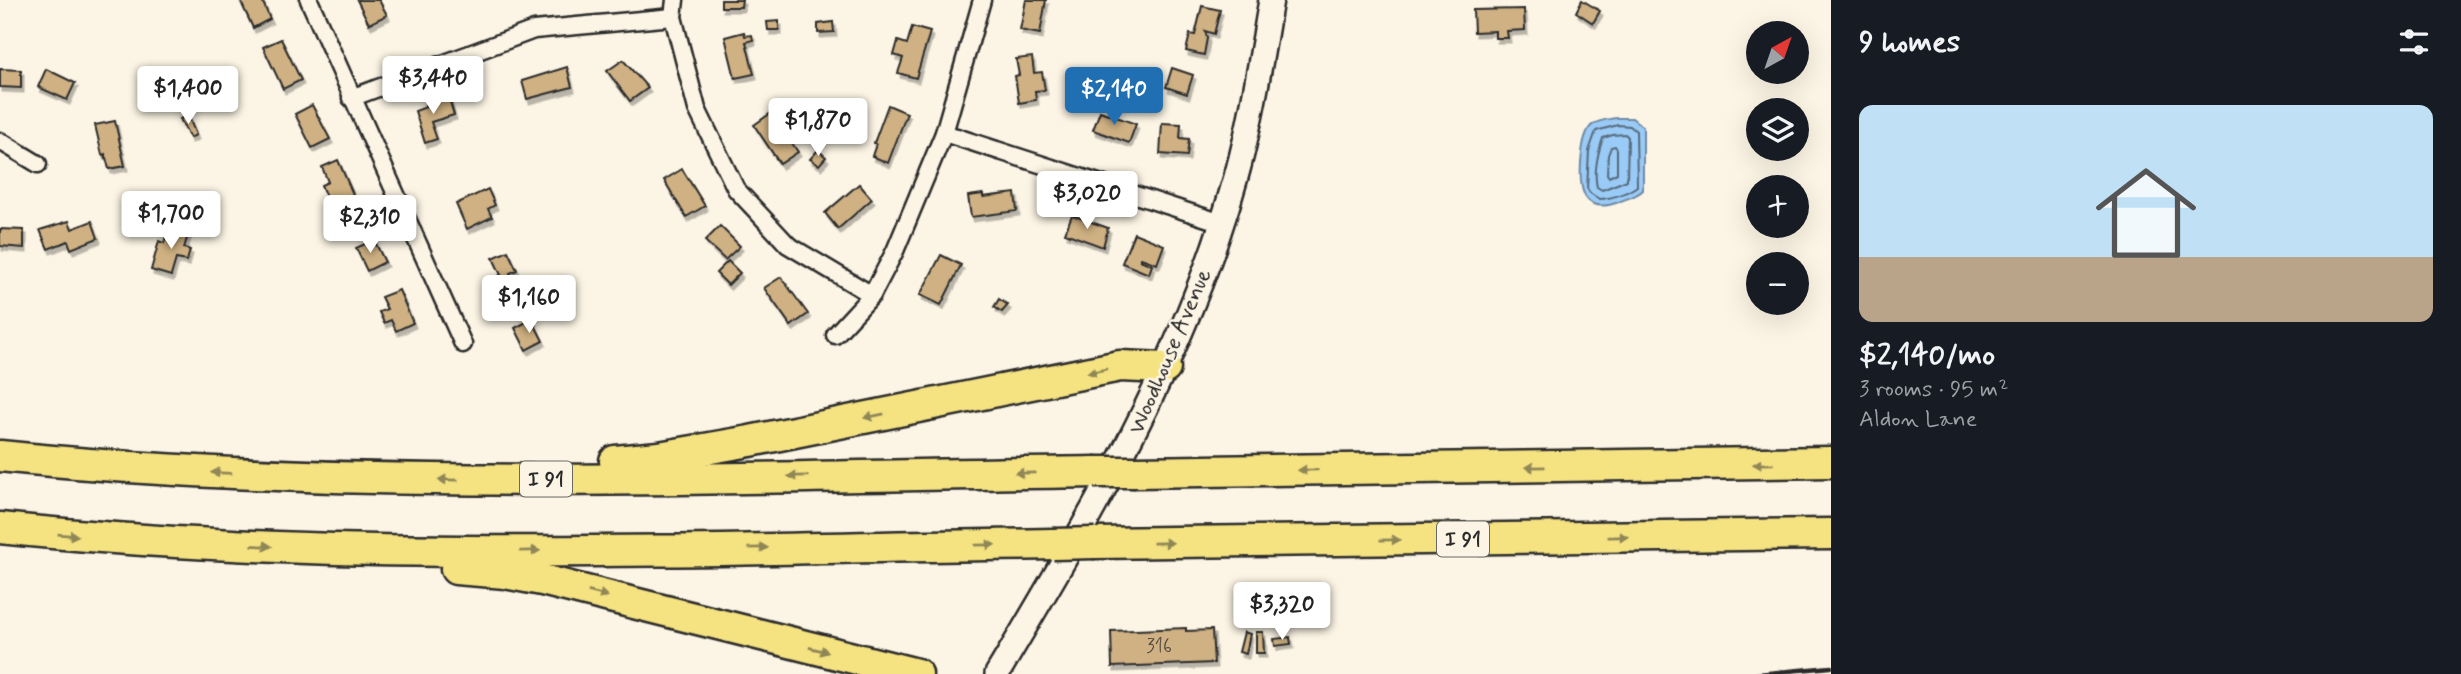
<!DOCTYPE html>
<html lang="en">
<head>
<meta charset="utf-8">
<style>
	:root { --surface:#171b24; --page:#20242c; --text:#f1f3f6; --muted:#9ea1a6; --line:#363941; --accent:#1f6fb2 }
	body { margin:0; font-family:Mynerve,sans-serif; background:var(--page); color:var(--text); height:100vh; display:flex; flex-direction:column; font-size:26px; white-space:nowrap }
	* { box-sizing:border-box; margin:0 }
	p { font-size:23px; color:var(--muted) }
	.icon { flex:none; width:38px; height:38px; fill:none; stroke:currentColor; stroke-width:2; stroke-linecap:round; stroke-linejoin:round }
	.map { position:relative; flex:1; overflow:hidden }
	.drawer { display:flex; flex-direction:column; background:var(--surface); width:630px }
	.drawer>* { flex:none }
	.needle { width:46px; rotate:40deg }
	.fabs { position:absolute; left:1746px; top:21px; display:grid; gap:14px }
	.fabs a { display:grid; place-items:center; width:63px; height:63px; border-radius:50%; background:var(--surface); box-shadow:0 7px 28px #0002; font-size:35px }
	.price { position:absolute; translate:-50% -60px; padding:0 16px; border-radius:7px; background:#fff; color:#222; font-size:23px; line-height:46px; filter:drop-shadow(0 2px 4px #0008) }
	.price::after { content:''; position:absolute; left:50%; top:42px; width:21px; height:16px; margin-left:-10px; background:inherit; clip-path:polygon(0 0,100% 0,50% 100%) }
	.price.active { background:var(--accent); color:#fff }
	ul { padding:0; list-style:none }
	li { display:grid; align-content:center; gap:14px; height:371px; padding:0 28px }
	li+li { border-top:2px solid var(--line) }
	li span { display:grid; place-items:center; height:217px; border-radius:14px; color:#555 }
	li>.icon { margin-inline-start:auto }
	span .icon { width:126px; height:126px; fill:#fffc; stroke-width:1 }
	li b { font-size:30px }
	h2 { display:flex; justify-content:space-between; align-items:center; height:84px; padding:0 28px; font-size:30px }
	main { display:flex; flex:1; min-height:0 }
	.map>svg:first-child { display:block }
	.water { fill:#9acaf6; stroke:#6e8aa5; stroke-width:2 }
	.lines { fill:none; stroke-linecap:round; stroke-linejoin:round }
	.shore { stroke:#576b7c; stroke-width:2 }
	.building { fill:#cfb183; stroke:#2b2b2b; stroke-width:2; filter:url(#shadow) }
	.street-casing { stroke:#2b2b2b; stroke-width:21 }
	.secondary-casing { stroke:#2b2b2b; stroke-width:28 }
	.highway-casing { stroke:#2b2b2b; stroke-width:35 }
	.street { stroke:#fcf5e5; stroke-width:16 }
	.secondary { stroke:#fcf5e5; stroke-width:23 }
	.highway { stroke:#f5e382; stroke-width:30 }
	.rail { stroke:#2b2b2b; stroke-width:4.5 }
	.highway-bridge-casing { stroke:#2b2b2b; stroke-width:35; stroke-linecap:butt }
	.highway-bridge { stroke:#f5e382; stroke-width:30 }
	.oneway { fill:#908756 }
	.labels { text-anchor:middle; stroke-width:5; stroke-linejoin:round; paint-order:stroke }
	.number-label { font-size:19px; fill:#544c41 }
	.shield { fill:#fcf5e5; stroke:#6a6863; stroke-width:2 }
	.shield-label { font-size:21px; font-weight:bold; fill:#2b2b2b }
	.street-label { font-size:23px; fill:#2b2b2b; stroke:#fcf5e5 }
</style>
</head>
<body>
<main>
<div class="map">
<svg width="1831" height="674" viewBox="0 0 1831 674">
	<defs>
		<filter id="shadow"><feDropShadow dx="2.5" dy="4.5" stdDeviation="0" flood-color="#0004"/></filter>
	</defs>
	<rect width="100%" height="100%" fill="#fcf5e5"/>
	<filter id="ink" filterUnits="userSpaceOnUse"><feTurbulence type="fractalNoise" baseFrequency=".0143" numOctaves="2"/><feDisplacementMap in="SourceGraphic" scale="14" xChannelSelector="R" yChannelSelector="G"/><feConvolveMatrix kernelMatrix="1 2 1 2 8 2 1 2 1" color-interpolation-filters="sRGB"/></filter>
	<g filter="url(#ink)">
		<!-- water -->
		<path class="water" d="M1617,118H1632L1643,127V190C1636,197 1627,198 1619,202C1584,215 1579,191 1581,163C1582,152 1583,135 1591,126C1597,120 1610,119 1617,118Z"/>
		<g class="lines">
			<!-- shore -->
			<g class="shore">
				<path d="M1618,125L1630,126L1636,131L1637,186C1628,193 1610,199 1599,199L1590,193L1587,188L1589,151L1596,131Z"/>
				<path d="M1613,135L1625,134L1628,137L1627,180L1602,190L1597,187C1593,171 1598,153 1603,138Z"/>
				<path d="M1615,146L1617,149V173L1609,177L1607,174L1608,155L1611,147Z"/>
			</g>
		</g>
		<!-- building -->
		<g class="building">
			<path d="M240,0H262L270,19L253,28Z"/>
			<path d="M357,0H379L387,15L369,24Z"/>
			<path d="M721,0H742L741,7H721Z"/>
			<path d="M1026,0H1046L1040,34L1020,30Z"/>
			<path d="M1582,0L1600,11L1593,23L1576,12Z"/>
			<path d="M1202,6L1220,10L1214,34L1205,31L1207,38L1204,55L1186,51L1190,34L1195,35Z"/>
			<path d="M1524,9L1525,30L1507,31L1508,38H1495V31L1474,32L1473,10Z"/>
			<path d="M779,21V30H768L767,22Z"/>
			<path d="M833,22L834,32L818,33V24Z"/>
			<path d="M912,27L930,32L916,78L898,73L903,58L894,55L898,41L907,44Z"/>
			<path d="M744,32L745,36L752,35L753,40L746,42L754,74L735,78L725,37Z"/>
			<path d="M281,39L301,80L283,89L263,47Z"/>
			<path d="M1032,57L1034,73L1042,72L1045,90L1035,91L1036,100L1019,103L1015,76L1019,75L1016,59Z"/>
			<path d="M623,60L648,88L630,101L607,71Z"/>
			<path d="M567,67L572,87L527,99L522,81Z"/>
			<path d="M1172,68L1193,75L1187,94L1166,87Z"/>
			<path d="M0,69L21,70V88L0,87Z"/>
			<path d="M46,69L75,83L67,100L38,87Z"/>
			<path d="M448,95L454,115L431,122L437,139L425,143L415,111L426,107L425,105L433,102V100Z"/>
			<path d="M312,105L330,139L312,148L295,114Z"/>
			<path d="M888,105L907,113L888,163L872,156L876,144L874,143Z"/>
			<path d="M1100,111L1136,124L1129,143L1093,130Z"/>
			<path d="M771,113L779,125L785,121L791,130L786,134L798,152L780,164L754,125Z"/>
			<path d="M188,115L196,135L190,138L180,119Z"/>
			<path d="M115,121L125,166L109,169L105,154L102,155L95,125Z"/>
			<path d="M1162,123L1181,124L1180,138L1189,139L1187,156L1160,154Z"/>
			<path d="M818,150L826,157L819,165L810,159Z"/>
			<path d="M338,160L356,201L340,209L336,198L328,202L321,185L328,182L322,167Z"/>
			<path d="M682,169L705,206L686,217L664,180Z"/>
			<path d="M859,184L872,199L838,229L825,213Z"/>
			<path d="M488,189L495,205L488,209L492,217L467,229L456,204Z"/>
			<path d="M1015,193L1017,211L971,217L968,196L983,194V197Z"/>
			<path d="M1072,215L1108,228L1103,247L1065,233Z"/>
			<path d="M69,221L72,229L92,221L98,238L71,249L68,241L48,249L40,230Z"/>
			<path d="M720,226L740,246L725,260L705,241Z"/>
			<path d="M169,227L189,232L184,248L190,250L187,261L176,259L171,276L151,270L159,241L164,243Z"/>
			<path d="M0,229L24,230V248L0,246Z"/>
			<path d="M1134,233L1164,245L1157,264L1141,258L1140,260L1152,265L1149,274L1122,263Z"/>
			<path d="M374,240L385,262L367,271L356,248Z"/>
			<path d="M508,251L517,270L510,273L519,294L502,302L492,279L501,275L493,258Z"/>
			<path d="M941,255L961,265L941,305L920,295Z"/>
			<path d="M728,261L740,273L728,285L716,273Z"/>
			<path d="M781,277L808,314L791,326L764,288Z"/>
			<path d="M399,290L413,323L396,331L391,320L384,323L379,312L387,309L381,297Z"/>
			<path d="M999,299L1008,305L1002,312L994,307Z"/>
			<path d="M532,319L543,341L526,350L515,328Z"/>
			<path d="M1186,628V631L1212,630L1214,663L1112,667L1111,631Z"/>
			<path d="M1244,632L1250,634L1246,654L1239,652Z"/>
			<path d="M1256,632H1263L1264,653H1256Z"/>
			<path d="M1290,637L1291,644L1275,646L1274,639Z"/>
		</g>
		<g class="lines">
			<defs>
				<g id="street">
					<path d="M309,0L463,344"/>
					<path d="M675,0L673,17L697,109L736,189L788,245L872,295"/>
					<path d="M351,98L534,30L673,17"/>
					<path d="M944,133L1222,223"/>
					<path d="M0,141L38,164"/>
					<path d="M835,335L872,295L895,251L944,133L982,0"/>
				</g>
				<path id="secondary" d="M997,674C1091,516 1186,356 1236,177C1252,119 1261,59 1271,0"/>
				<g id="highway">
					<path d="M0,456C363,493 729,477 1094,472"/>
					<path d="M615,461L659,457L750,441L1120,366L1165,368"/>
					<path d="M1135,472L1831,462"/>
					<path d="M0,528C350,564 702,549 1053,544"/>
					<path d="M1095,543L1831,534"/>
					<path d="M456,569L505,573L542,580L917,674"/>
				</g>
			</defs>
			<!-- street casing -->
			<use href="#street" class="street-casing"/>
			<!-- secondary casing -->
			<use href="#secondary" class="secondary-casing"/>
			<!-- highway casing -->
			<use href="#highway" class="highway-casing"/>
			<!-- street -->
			<use href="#street" class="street"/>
			<!-- secondary -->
			<use href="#secondary" class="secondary"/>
			<!-- highway -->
			<use href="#highway" class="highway"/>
			<!-- rail -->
			<path class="rail" d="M1757,674L1831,667"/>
			<defs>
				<g id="highway-bridge">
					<path d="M1094,472H1135"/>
					<path d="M1053,544L1095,543"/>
				</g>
			</defs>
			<!-- highway-bridge casing -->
			<use href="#highway-bridge" class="highway-bridge-casing"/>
			<!-- highway-bridge -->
			<use href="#highway-bridge" class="highway-bridge"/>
		</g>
		<!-- one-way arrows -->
		<defs><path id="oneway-solid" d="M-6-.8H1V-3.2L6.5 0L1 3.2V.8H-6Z" transform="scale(1.75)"/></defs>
		<g class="oneway">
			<use href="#oneway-solid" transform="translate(1097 371) rotate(169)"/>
			<use href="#oneway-solid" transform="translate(874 416) rotate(169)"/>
			<use href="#oneway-solid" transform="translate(1763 464) rotate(179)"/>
			<use href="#oneway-solid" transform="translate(1535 467) rotate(179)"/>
			<use href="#oneway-solid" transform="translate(1308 470) rotate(179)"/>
			<use href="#oneway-solid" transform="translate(221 473) rotate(-178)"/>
			<use href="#oneway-solid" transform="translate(1025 473) rotate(179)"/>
			<use href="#oneway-solid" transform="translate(798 476) rotate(179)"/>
			<use href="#oneway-solid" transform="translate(448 480) rotate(-179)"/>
			<use href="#oneway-solid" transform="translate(68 535) rotate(5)"/>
			<use href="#oneway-solid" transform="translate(1618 537) rotate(-1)"/>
			<use href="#oneway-solid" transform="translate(1390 540) rotate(-1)"/>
			<use href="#oneway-solid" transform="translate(1163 543) rotate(-1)"/>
			<use href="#oneway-solid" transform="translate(985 545) rotate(-1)"/>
			<use href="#oneway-solid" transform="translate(262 546) rotate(3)"/>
			<use href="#oneway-solid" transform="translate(758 548) rotate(-1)"/>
			<use href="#oneway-solid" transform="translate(530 551) rotate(-1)"/>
			<use href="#oneway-solid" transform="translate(598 594) rotate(14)"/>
			<use href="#oneway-solid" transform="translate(819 650) rotate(14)"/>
		</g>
	</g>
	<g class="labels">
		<!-- number labels -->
		<g class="number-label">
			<text x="1159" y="652">316</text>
		</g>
		<!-- shield labels -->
		<g class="shield">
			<rect x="520" y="461.5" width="52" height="35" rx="5"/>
			<rect x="1437" y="521.5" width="52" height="35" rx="5"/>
		</g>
		<g class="shield-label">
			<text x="546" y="486">I 91</text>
			<text x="1463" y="546">I 91</text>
		</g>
		<!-- street labels -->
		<g class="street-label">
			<text transform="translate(1169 351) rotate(-67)" y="8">Woodhouse Avenue</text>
		</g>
	</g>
</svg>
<div class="fabs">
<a><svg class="needle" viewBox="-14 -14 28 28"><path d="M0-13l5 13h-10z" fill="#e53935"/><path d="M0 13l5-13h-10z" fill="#9ea1a6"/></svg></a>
<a><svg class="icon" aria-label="layers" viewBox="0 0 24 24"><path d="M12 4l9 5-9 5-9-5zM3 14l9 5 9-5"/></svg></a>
<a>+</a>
<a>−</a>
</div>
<b class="price" style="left:433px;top:116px">$3,440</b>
<b class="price" style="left:188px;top:126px">$1,400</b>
<b class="price active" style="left:1114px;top:127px">$2,140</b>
<b class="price" style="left:818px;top:158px">$1,870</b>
<b class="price" style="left:1087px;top:231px">$3,020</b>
<b class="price" style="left:171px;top:251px">$1,700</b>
<b class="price" style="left:370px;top:255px">$2,310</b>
<b class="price" style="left:529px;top:335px">$1,160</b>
<b class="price" style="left:1282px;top:642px">$3,320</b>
</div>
<section class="drawer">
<h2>9 homes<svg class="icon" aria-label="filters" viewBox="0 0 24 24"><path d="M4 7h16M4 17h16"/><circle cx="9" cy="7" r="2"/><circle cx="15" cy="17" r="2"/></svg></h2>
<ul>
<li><span style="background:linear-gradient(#bfe0f5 70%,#b9a48a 0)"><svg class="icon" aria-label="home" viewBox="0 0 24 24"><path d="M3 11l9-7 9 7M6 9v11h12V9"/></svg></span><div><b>$2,140/mo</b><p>3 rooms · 95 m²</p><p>Aldon Lane</p></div></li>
</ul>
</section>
</main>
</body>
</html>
